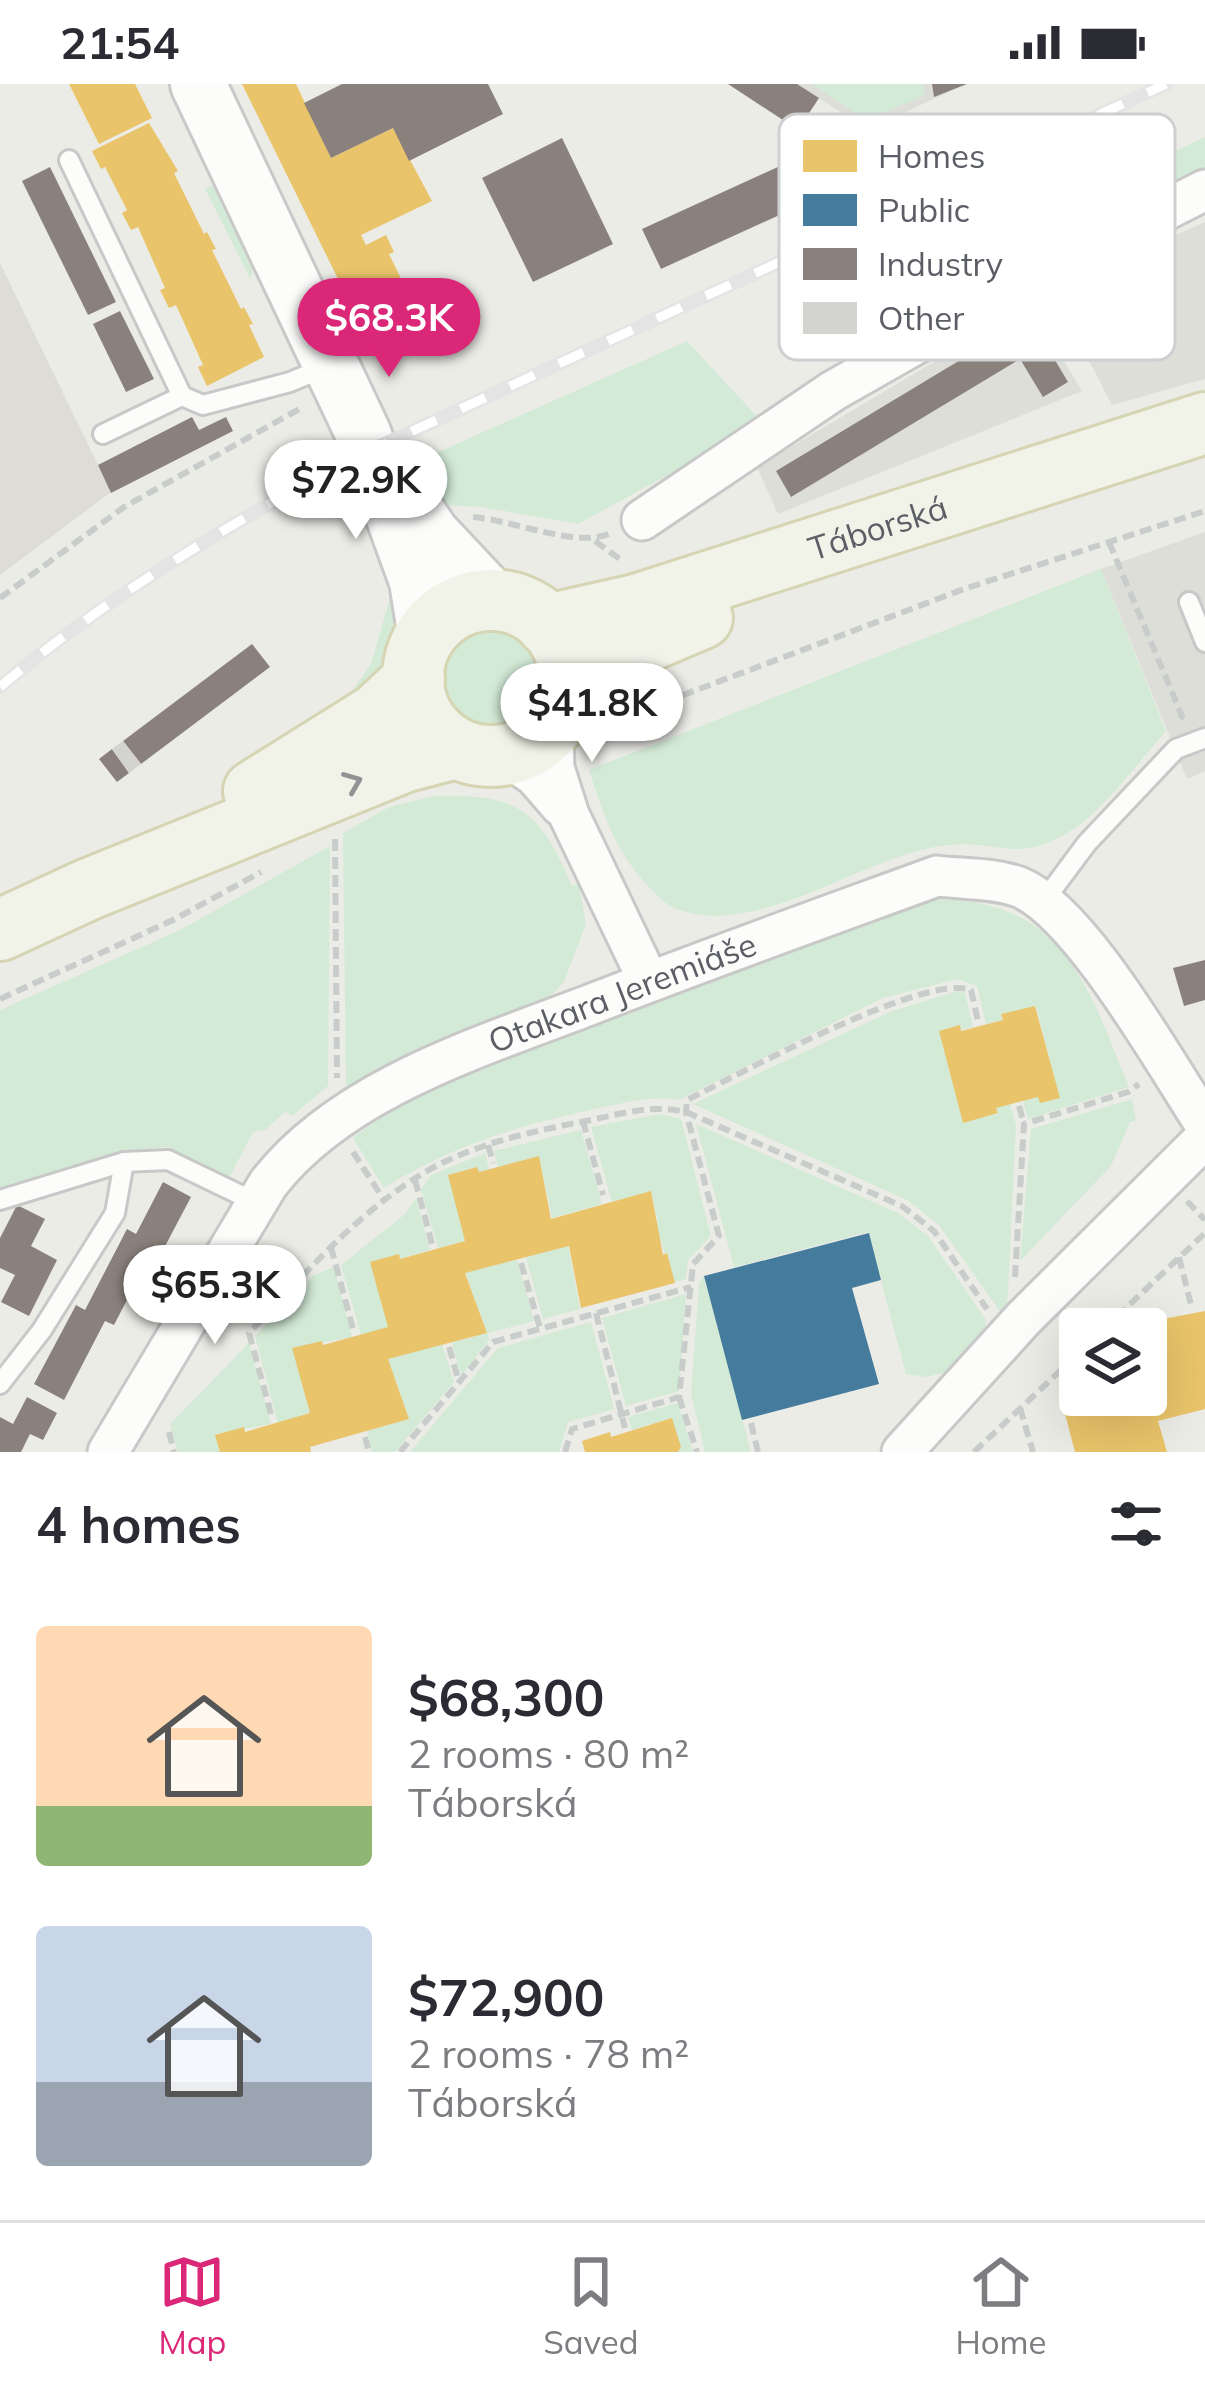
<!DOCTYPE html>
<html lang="en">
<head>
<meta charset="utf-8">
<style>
	:root { --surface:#fff; --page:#f7f7f7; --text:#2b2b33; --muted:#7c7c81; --line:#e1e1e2; --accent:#db2777 }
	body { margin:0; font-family:Mulish,sans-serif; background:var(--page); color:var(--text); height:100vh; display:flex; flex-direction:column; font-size:45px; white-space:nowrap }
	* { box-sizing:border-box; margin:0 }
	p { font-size:39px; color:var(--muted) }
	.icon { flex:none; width:66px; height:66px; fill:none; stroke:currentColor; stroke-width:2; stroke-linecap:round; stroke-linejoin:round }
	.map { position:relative; height:1368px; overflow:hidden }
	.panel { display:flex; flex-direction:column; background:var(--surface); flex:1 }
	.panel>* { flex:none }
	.buttons { position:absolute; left:1059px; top:1224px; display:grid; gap:24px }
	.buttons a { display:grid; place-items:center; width:108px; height:108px; border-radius:12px; background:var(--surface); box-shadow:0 12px 48px #0002; font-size:60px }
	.price { position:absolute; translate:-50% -102px; padding:0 27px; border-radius:42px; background:#fff; color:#222; font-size:39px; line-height:78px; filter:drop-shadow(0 3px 6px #0008) }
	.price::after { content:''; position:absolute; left:50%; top:72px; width:36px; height:27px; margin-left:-18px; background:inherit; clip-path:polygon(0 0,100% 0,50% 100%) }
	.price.active { background:var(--accent); color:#fff }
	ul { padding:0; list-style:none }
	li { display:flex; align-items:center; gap:36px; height:300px; padding:0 36px }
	li span { display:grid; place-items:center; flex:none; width:336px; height:240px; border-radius:12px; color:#555 }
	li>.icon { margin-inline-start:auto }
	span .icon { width:144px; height:144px; fill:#fffc; stroke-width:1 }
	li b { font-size:51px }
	h2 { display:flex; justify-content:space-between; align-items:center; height:144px; padding:0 36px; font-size:51px }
	.status { display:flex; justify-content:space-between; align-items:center; height:84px; padding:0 60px; background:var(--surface); direction:ltr }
	.status svg { height:33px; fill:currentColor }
	.tab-bar { display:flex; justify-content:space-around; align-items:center; height:168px; border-top:3px solid var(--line); background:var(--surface); font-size:33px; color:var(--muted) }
	.tab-bar a { display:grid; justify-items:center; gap:6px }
	.tab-bar .active { color:var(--accent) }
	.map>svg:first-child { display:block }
	.industrial { fill:#ddded8 }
	.education { fill:#ddddd5 }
	.green { fill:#d3ead6 }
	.homes { fill:#e9c46a }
	.public { fill:#457b9d }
	.industry { fill:#8a817c }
	.building { fill:#d3d3d0 }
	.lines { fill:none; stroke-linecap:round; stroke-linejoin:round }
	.service-casing { stroke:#c8c8c8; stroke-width:24 }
	.minor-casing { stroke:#c8c8c8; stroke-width:45 }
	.secondary-casing { stroke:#c9c9c9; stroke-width:60 }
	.primary-casing { stroke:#d5d4b3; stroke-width:66 }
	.path { stroke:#c8cdcb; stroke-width:6; stroke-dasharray:12 6; stroke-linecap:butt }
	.service { stroke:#fcfcfb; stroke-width:18 }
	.minor { stroke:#fcfcfb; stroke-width:39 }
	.secondary { stroke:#fcfcfb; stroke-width:54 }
	.primary { stroke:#f2f3e8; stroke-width:60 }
	.rail-casing { stroke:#e4e4e4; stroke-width:14 }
	.rail { stroke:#fff; stroke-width:9; stroke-dasharray:27; stroke-linecap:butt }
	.oneway { stroke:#909294 }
	.labels { text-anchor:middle; stroke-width:12; stroke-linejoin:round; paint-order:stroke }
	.street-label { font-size:33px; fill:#5c5e66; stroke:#fff }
	.key { fill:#fff; stroke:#cecfd1; stroke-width:3 }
	.key-label { font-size:33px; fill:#5c5e66 }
</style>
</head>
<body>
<div class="status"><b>21:54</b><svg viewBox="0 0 49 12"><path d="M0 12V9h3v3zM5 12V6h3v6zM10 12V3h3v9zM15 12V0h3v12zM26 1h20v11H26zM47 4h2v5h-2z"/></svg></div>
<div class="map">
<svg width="1205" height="1368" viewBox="0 0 1205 1368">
	<rect width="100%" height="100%" fill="#ecece7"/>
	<!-- industrial -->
	<g class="industrial">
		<path d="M797,0H965L868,46Z"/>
		<path d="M1205,138V295L1112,321L1055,211L1123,174Z"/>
		<path d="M1030,221L1082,307L778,430L757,383Z"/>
		<path d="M1205,448V687L1187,695L1101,485Z"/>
	</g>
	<!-- education -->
	<path class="education" d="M0,179L111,408L0,491Z"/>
	<!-- green -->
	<g class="green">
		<path d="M811,0H923L924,12L865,36Z"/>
		<path d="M1205,53V91L953,202L940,180Z"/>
		<path d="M215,100L222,104L254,173L251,196L205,105Z"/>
		<path d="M687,257L763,339L578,440L481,423L442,421L414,379Z"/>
		<path d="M1101,485L1166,647C1142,674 1101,729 1072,746C1013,783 999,753 941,762C860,773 753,859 672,823C664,819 657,811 651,805C616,770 604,732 589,686Z"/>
		<path d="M392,507L402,545L391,579L333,634L371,580Z"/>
		<circle cx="490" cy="595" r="54"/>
		<path d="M434,712C517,710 539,724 572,802L579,800L586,840L564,898L544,920L346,1003L343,749L389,723Z"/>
		<path d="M330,762L328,1002L292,1032L286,1027L265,1046L253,1048L228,1096L168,1063L122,1067L0,1105V926L180,846Z"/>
		<path d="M940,815C1066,818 1088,903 1129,1003L1028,1035L1023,1017L1038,1012L1059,1013L1036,922L1001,930L1002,936L986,940L977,902L958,895L883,914L679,1016C650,1011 624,1019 595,1025C519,1041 451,1062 384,1104L353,1054C427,998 498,974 584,941C693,899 804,860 914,820Z"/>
		<path d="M958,907L965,909L973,943L961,946L959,941L939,947L963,1037L998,1030L996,1023L1010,1020L1016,1041L1007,1228L999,1226L939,1141L907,1116L693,1020L892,927Z"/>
		<path d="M1132,1015L1136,1037L1130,1038L1111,1082L1020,1177L1031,1045Z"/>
		<path d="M660,1030L681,1035L711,1152L688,1176L686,1195L675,1198L654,1138L658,1137L651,1108L612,1118L591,1043Z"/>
		<path d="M696,1040L898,1129L928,1152L986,1236L985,1246L943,1289L926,1293L906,1290L868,1148L734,1183Z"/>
		<path d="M581,1046L602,1120L552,1134L539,1072L498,1083L494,1067Z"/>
		<path d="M485,1069L489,1085L478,1088L476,1083L448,1091L466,1157L438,1164L421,1106L431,1091Z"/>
		<path d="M416,1114L430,1166L400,1175L399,1171L388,1244L361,1251L341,1181L404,1131Z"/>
		<path d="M568,1162L580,1225L543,1235L526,1173Z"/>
		<path d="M517,1176L534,1237L488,1249L489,1256L461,1292L452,1259L487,1249L465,1188Z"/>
		<path d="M334,1183L352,1253L293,1264L310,1330L278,1339L255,1252L314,1191Z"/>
		<path d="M704,1192L751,1368H705L691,1311L699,1199Z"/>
		<path d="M686,1210L679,1307L626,1322L602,1234Z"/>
		<path d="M591,1238L614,1325L568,1338L559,1368H410L498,1264Z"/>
		<path d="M249,1259L271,1340L216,1350L220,1368H178L170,1340Z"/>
		<path d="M442,1260L454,1298L395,1368H372L367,1347L409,1335L388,1275Z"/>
		<path d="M678,1319L693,1368H678L672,1334L632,1346L628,1333Z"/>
	</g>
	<!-- homes -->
	<g class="homes">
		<path d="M69,0H135L152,34L99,60Z"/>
		<path d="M242,0H296L331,74L393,44L432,117L361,151L366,161L386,151L394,168L389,170L428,250L377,274Z"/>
		<path d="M149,39L178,87L174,89L204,150L207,148L216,165L212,166L241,225L244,223L253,240L249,241L264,273L207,302L198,283L203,281L176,221L169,224L160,206L165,204L138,143L131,146L122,129L127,126L105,83L101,85L92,67Z"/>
		<path d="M1035,922L1060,1014L1040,1019L1038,1013L996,1024L998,1029L963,1039L939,947L960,941L961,947L1003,936L1001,930Z"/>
		<path d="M539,1072L551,1135L651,1107L663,1171L667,1169L675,1199L581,1224L569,1162L465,1189L487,1249L388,1275L409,1335L310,1363L311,1368H220L215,1351L244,1343L245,1348L310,1329L292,1264L322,1257L323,1261L388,1243L370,1178L399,1170L400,1175L465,1157L448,1091L477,1083L479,1088Z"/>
		<path d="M1205,1227V1325L1158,1337L1167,1368H1075L1064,1326L1093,1319L1094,1323L1160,1305L1142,1239Z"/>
		<path d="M672,1334L681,1363L678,1368H585L582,1357L610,1348L611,1353Z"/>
	</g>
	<!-- public -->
	<path class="public" d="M869,1149L881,1196L852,1204L879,1300L742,1336L704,1192Z"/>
	<!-- industry -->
	<g class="industry">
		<path d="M342,0H488L503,30L409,77L393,44L331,74L304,19Z"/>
		<path d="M728,0H797L819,14L798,46Z"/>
		<path d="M932,0H967L934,13Z"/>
		<path d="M562,54L613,160L533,198L482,94Z"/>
		<path d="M802,72L821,112L661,185L642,145Z"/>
		<path d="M50,83L116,218L88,231L22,97Z"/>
		<path d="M120,227L154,295L126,308L93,240Z"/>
		<path d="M1030,234L1068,298L1043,313L1020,275L791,413L776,387Z"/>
		<path d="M192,333L199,346L226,333L233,347L111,409L98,381Z"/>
		<path d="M252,560L270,583L141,680L123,657Z"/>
		<path d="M112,665L129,689L117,698L99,675Z"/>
		<path d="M1205,876V916L1184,922L1173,884Z"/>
		<path d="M163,1098L191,1113L163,1166L155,1162L114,1241L105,1237L64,1316L34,1300L76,1221L85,1226L127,1145L136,1150Z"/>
		<path d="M17,1121L45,1135L31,1162L57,1176L29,1232L1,1218L15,1191L0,1184V1154Z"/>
		<path d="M27,1313L57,1329L43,1356L30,1350L21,1368H0V1333L13,1340Z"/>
	</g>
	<!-- building -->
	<path class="building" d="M123,657L141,680L129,689L112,665Z"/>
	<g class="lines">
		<defs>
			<g id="service">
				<path d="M69,76L182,312L203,321L290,298L328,282"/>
				<path d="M103,350L182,312"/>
				<path d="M1189,518L1205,558"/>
				<path d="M1043,818L1087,759L1176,665L1205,654"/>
				<path d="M0,1116L124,1078L168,1076L257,1119"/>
				<path d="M0,1300L42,1246L115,1129L124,1078"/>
			</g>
			<g id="minor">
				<path d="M642,436L833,307L1028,196L1205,106"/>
				<path d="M553,643L554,684L569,731L649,898"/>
				<path d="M506,672L535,692L561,722"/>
				<path id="s1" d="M108,1368L268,1100C342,1004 483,962 592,920C707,875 822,834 937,792C962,795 995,794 1019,803C1081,828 1166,981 1205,1040"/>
				<path d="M902,1368L1023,1235L1205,1054"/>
			</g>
			<g id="secondary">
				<path d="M198,0L363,349L417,497L425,547"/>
				<path d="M404,409L432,450L495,517"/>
			</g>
			<g id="primary">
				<circle cx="491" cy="594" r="78"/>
				<path id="s2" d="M547,541L636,521L1205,339"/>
				<path d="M570,604L619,569L702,534"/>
				<path d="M254,707L377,630L414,595"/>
				<path d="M0,846L89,805L406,677L456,664"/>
			</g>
		</defs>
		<!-- service casing -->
		<use href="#service" class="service-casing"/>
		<!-- minor casing -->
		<use href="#minor" class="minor-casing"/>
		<!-- secondary casing -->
		<use href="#secondary" class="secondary-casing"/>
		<!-- primary casing -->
		<use href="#primary" class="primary-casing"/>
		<!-- path -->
		<g class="path">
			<path d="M473,433C513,436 577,465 611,449"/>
			<path d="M595,457L621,476"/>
			<path d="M1109,458L1182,632L1179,636"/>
			<path d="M0,514L124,423L303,323"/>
			<path d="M589,664L641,627L964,505L1205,427"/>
			<path d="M335,755L337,994"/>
			<path d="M0,915L173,836L261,788"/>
			<path d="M1019,1022L1024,1040"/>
			<path d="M583,1037L603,1111"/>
			<path d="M488,1061L493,1079"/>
			<path d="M353,1068L384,1116"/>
			<path d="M415,1096L432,1160"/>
			<path d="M1187,1117L1205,1136"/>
			<path d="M331,1163L353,1245"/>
			<path d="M1179,1173L1191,1221"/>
			<path d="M521,1179L540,1244"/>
			<path d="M1015,1193L1024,1040L1128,1008L1139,1000"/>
			<path d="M596,1229L625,1344"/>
			<path d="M1104,1245L1205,1149"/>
			<path d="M449,1263L459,1298"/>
			<path d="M679,1313L697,1368"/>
			<path d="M1020,1324L1033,1368"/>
			<path d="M271,1330L249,1249C304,1191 357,1128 427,1087C474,1060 533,1047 586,1037C620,1030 651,1020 686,1028L902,1122L934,1147L987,1225"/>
			<path d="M751,1339L758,1368"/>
			<path d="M169,1348L174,1368"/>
			<path d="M365,1353L369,1368"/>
			<path d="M400,1368L493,1258L691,1203"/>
			<path d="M565,1368L572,1345L679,1313L693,1180L719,1152L686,1028L687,1016C738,991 926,888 971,906L978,937"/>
			<path d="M974,1368L1080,1268"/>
		</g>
		<!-- service -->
		<use href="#service" class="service"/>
		<!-- minor -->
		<use href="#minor" class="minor"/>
		<!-- secondary -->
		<use href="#secondary" class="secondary"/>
		<!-- primary -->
		<use href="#primary" class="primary"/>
		<defs>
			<path id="rail" d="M0,603C104,515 220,446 339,381L1166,0"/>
		</defs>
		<!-- rail casing -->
		<use href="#rail" class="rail-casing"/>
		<!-- rail -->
		<use href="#rail" class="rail"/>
	</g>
	<!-- one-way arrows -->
	<defs><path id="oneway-chevron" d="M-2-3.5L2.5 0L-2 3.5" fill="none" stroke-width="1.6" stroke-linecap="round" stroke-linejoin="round" transform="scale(3)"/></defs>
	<use class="oneway" href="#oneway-chevron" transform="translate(353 698) rotate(-22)"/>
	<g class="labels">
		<!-- street labels -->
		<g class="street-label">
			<text dy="12" stroke="none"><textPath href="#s2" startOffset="345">Táborská</textPath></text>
			<text dy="12" stroke="none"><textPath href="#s1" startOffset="720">Otakara Jeremiáše</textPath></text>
		</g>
	</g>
	<!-- legend -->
	<rect x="779" y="30" width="396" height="246" rx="18" class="key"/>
	<rect x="803" y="56" width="54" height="32" fill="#e9c46a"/>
	<rect x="803" y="110" width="54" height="32" fill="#457b9d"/>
	<rect x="803" y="164" width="54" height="32" fill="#8a817c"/>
	<rect x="803" y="218" width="54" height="32" fill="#d3d3d0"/>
	<g class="key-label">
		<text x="878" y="84">Homes</text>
		<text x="878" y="138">Public</text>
		<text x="878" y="192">Industry</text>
		<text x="878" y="246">Other</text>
	</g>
</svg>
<div class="buttons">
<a><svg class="icon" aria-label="layers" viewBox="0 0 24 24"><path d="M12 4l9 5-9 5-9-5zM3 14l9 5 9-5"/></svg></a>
</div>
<b class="price active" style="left:389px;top:296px">$68.3K</b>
<b class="price" style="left:356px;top:458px">$72.9K</b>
<b class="price" style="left:592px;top:681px">$41.8K</b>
<b class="price" style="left:215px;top:1263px">$65.3K</b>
</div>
<section class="panel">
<h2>4 homes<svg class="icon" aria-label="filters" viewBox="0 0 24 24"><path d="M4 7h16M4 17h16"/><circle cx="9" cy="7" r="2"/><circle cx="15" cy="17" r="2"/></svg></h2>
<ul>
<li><span style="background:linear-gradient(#ffd9b3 75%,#8fb573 0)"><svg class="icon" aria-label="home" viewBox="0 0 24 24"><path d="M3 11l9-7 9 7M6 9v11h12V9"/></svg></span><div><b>$68,300</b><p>2 rooms · 80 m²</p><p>Táborská</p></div></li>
<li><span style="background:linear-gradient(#c9d6e8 65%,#9aa5b1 0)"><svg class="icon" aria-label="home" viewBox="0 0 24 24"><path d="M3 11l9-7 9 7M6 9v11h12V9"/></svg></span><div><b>$72,900</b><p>2 rooms · 78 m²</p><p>Táborská</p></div></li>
</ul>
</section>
<nav class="tab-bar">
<a class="active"><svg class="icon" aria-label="map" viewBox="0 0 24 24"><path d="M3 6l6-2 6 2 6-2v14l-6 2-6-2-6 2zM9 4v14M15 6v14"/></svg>Map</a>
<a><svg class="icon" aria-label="saved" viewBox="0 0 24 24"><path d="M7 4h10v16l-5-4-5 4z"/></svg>Saved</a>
<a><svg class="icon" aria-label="home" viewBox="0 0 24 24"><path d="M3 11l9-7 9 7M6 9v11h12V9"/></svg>Home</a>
</nav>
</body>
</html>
